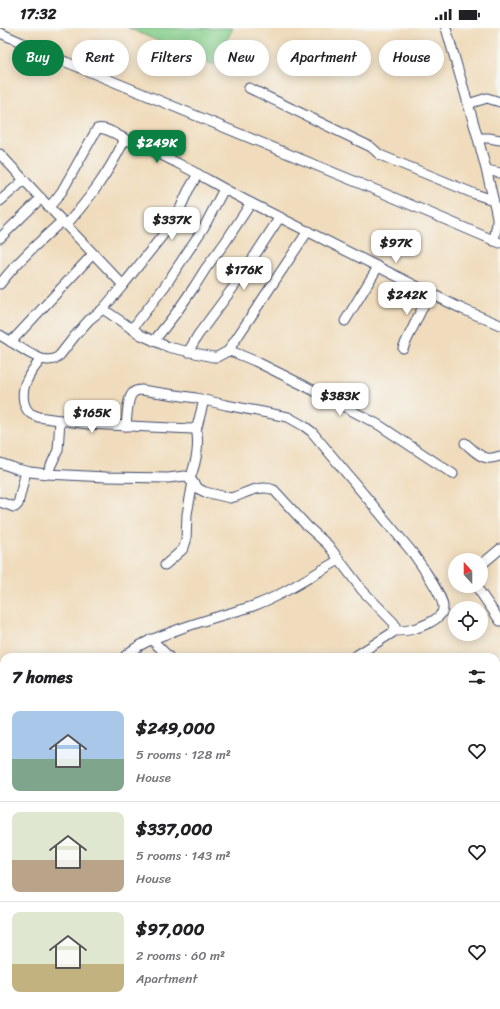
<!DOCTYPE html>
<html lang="en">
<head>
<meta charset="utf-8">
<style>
	:root { --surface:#fff; --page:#f6f6f6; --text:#202124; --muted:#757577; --line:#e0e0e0; --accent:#0b8043 }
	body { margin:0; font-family:Sriracha,sans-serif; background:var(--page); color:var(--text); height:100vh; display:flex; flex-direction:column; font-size:15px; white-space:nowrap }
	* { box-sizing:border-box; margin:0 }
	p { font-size:13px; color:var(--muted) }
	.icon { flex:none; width:22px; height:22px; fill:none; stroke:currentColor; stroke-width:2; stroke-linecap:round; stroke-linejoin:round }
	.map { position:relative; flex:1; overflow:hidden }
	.details { position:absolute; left:0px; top:625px; width:500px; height:356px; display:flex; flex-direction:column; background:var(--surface); border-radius:12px 12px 0 0; box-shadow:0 2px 10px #0003 }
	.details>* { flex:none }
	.top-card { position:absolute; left:12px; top:12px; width:476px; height:36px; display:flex; gap:8px }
	.needle { width:26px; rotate:339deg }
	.buttons { position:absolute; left:448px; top:525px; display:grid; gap:8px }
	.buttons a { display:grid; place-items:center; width:40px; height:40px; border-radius:50%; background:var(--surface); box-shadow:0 2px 10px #0003; font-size:20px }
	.price { position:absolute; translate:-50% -34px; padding:0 9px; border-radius:8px; background:#fff; color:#222; font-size:13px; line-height:26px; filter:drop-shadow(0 1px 2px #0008) }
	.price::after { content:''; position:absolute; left:50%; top:24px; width:12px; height:9px; margin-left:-6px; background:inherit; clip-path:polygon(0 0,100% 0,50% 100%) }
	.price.selected { background:var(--accent); color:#fff }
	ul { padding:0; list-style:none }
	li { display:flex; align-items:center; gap:12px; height:100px; padding:0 12px }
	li+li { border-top:1px solid var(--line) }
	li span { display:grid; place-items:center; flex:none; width:112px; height:80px; border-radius:8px; color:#555 }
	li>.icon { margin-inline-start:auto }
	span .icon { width:48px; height:48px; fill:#fffc; stroke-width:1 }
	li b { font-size:17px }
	h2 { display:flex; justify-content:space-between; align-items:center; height:48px; padding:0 12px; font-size:17px }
	.tag { padding:0 14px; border-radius:18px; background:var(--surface); box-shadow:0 2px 10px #0003; font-size:14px; line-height:36px }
	.tag.selected { background:var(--accent); color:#fff }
	.status { display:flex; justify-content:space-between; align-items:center; height:28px; padding:0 20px; background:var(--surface); direction:ltr }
	.status svg { height:11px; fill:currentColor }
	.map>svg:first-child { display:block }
	.green { fill:#84ce8a; stroke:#507e74 }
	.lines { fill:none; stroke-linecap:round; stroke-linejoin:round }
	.minor-casing { stroke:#3b496c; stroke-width:11 }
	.minor { stroke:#fff; stroke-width:9 }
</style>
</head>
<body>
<div class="status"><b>17:32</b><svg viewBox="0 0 49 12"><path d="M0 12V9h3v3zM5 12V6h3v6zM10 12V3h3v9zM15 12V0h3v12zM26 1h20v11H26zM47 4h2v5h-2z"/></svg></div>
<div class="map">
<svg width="500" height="981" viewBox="0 0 500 981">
	<rect width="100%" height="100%" fill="#f6f6f2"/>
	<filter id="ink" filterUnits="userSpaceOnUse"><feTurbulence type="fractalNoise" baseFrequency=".025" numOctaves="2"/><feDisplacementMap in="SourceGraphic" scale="8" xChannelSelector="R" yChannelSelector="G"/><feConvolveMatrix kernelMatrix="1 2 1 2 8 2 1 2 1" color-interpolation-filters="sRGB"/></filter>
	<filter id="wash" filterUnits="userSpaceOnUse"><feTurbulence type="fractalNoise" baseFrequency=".012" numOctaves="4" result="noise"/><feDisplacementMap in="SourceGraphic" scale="16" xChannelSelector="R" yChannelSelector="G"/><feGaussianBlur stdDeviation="0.9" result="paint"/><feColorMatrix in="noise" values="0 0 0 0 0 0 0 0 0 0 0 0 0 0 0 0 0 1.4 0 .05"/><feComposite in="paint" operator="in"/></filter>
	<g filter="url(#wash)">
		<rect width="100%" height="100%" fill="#f0dcbc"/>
		<!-- green -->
		<path class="green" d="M128,0H233L214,37Z"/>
	</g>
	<g filter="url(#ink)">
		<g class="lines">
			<defs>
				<g id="minor">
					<path d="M446,0C464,63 484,125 497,189V195L494,213"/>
					<path d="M0,5L66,34L383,165L500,215"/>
					<path d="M249,60L371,119L380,127L475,166L493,172"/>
					<path d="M468,76L487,70L500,74"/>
					<path d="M478,110H489L500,112"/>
					<path d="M0,126L49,179L123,257"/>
					<path d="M487,142L500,145"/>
					<path d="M0,173L24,152"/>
					<path d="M49,179L56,171L62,163L97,101C105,98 117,107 125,111C130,114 136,115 142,118C155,124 168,130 181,137C204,149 227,163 251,175L460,280L500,297"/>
					<path d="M66,197C90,170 107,147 123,115L124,113L123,110"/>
					<path d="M0,210L41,170"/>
					<path d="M0,256C18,233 40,213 62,193"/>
					<path d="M103,281L124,256L170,198L179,183L188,163L198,146"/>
					<path d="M345,293L378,239"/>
					<path d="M132,301L165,258L204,199L224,161"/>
					<path d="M0,307L29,325L41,331L48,332L55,331L60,327L74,309L89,292L103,281L141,307L168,319L213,329H217L228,323L308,203"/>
					<path d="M154,313L176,285L194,259L206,240L224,216L251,175"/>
					<path d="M11,314L93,226"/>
					<path d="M403,320L430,264"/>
					<path d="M228,323L233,324L255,333L303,357L379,397L453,446"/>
					<path d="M188,324L198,307L238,253L280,189"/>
					<path d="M41,331C36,338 30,344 27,352C22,361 21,377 30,385C32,387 36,387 38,389L88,396L192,401L197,399L204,372"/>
					<path d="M126,398C127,390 127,372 132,366C134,363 138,362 141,362L196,370L226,377L288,389L304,398L312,404L412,524C419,534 444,568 443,580C443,592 418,600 409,602C404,603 398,603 393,603"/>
					<path d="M465,415C471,420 479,429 487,430C491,431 496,429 500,428"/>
					<path d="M0,435L17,441L30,444L47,446L106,449L168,450L185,448L188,450L199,461L205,464L230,470L234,469C246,465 261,456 274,462L307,498L328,517L362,562L394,595L395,599L392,605L354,629"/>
					<path d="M47,446L58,422L60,392"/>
					<path d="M190,451C196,434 200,418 196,400"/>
					<path d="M0,474L14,479H15L18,476L26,443"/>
					<path d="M165,537L182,522L184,519L186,513L187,486L193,454"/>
					<path d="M481,537L500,521"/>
					<path d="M476,558L500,593"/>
					<path d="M151,611L169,629"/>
					<path d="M124,629C137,617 152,611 169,605C196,594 225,587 253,578C283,567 311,548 339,532"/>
					<path d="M0,728L4,725"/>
					<path d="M0,775L4,778"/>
					<path d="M0,804L4,807"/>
					<path d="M0,901L4,903"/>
					<path d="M0,927L4,931"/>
					<path d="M33,977V981"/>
					<path d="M87,977L88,981"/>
				</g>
			</defs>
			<!-- minor casing -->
			<use href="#minor" class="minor-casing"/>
			<!-- minor -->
			<use href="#minor" class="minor"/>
		</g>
	</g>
</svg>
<div class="buttons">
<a><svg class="needle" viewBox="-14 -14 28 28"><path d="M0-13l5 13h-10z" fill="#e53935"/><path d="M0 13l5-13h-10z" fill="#757577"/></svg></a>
<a><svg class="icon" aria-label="locate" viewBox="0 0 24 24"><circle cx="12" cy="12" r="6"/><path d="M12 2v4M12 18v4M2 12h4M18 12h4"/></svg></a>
</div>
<b class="price selected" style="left:157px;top:136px">$249K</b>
<b class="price" style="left:172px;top:213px">$337K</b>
<b class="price" style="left:396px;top:236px">$97K</b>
<b class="price" style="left:244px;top:263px">$176K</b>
<b class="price" style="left:407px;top:288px">$242K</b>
<b class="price" style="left:340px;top:389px">$383K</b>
<b class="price" style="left:92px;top:406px">$165K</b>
<div class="top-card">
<a class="tag selected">Buy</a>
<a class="tag">Rent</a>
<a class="tag">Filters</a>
<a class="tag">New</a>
<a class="tag">Apartment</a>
<a class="tag">House</a>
</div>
<section class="details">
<h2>7 homes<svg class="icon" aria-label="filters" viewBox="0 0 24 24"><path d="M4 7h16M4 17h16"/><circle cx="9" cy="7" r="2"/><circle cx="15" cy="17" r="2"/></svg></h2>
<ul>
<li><span style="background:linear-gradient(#a9c7e8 60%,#7fa58c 0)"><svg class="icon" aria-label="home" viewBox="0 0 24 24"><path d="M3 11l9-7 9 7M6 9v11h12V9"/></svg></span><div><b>$249,000</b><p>5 rooms · 128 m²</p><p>House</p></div><svg class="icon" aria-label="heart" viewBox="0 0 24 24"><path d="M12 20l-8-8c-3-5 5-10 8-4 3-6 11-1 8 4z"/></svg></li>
<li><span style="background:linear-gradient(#dfe7d0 60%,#b9a48a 0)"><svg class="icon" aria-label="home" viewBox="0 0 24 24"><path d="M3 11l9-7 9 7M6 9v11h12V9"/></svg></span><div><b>$337,000</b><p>5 rooms · 143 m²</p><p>House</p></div><svg class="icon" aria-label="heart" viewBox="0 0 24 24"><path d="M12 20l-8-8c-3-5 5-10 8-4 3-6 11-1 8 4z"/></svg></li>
<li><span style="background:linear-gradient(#dfe7d0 65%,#c2b280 0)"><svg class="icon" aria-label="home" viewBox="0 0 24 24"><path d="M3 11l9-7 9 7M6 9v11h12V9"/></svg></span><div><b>$97,000</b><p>2 rooms · 60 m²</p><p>Apartment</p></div><svg class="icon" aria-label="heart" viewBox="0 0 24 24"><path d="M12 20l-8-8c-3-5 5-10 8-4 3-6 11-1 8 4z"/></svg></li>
</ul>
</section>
</div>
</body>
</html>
